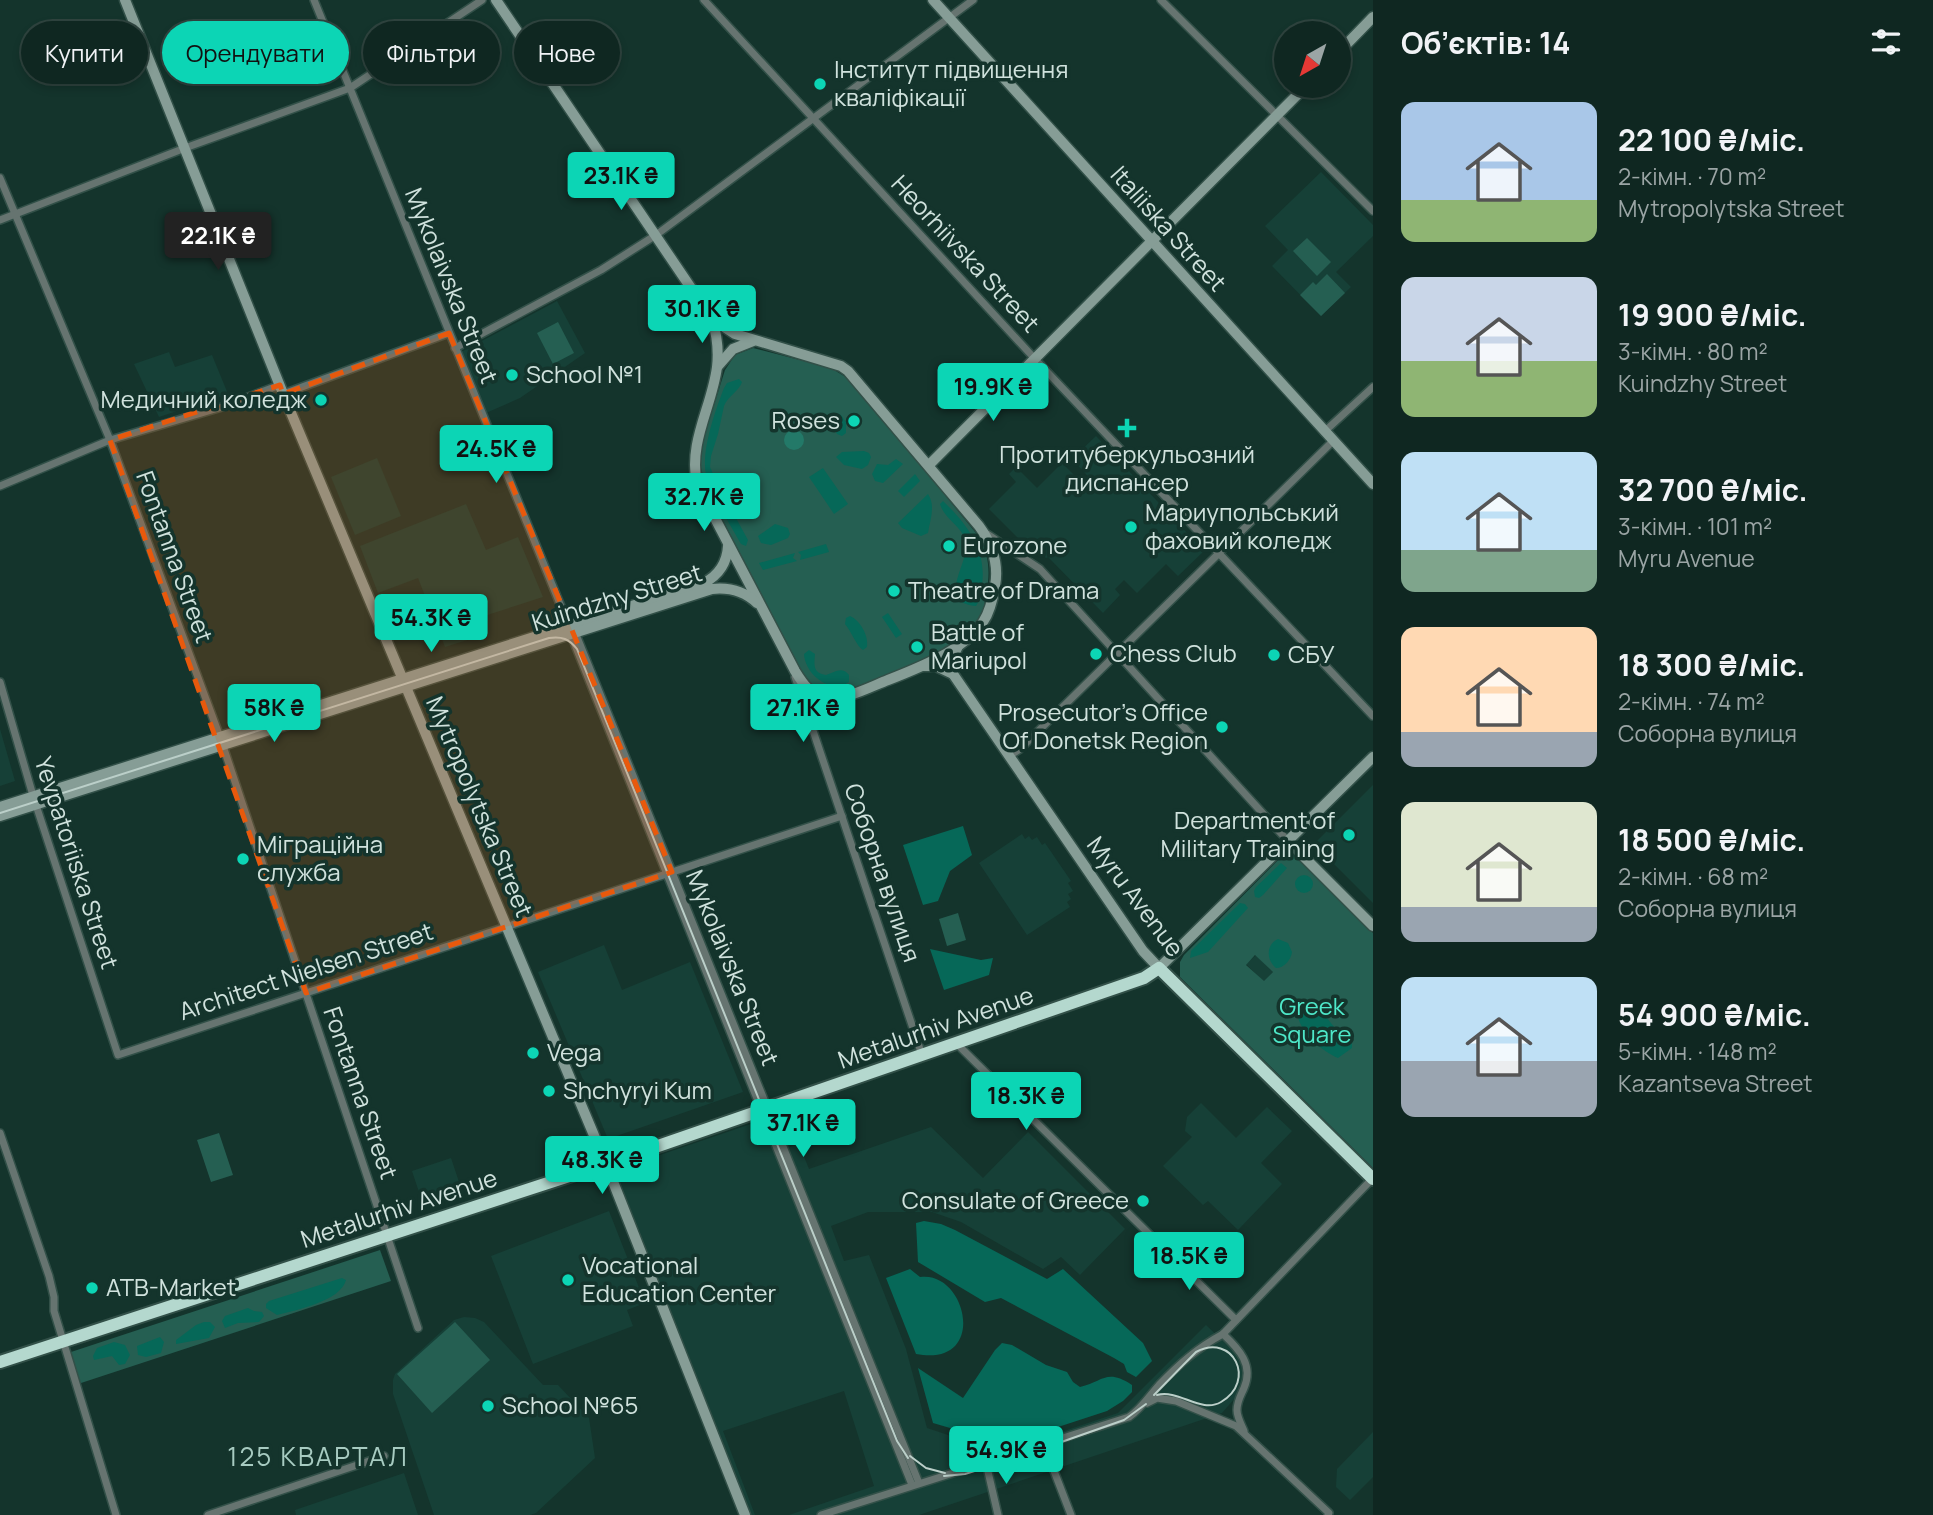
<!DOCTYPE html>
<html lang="uk">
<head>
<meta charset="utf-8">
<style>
	:root { --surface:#0f2721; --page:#182f2a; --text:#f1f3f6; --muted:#9ba5a5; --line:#2f443f; --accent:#0cd5b5 }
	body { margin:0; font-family:Manrope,sans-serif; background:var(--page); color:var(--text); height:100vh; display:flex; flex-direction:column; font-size:26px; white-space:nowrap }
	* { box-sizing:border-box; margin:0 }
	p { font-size:23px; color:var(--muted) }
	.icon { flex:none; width:38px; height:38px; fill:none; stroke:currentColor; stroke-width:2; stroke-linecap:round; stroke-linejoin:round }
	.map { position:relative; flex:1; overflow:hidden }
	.side { display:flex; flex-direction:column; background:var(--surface); width:560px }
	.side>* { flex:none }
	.top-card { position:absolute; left:21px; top:21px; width:665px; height:63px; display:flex; gap:14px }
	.needle { width:46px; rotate:219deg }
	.fabs { position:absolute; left:1274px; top:21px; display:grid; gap:14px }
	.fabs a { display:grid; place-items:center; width:77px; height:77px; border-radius:50%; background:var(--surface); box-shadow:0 4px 10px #0003,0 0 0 2px var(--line); font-size:35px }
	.price { position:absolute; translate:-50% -60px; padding:0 16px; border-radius:7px; background:var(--accent); color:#111; font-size:23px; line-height:46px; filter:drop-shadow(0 2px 4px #0008) }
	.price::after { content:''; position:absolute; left:50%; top:42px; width:21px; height:16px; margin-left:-10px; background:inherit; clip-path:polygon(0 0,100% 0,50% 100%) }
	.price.active { background:#222; color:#fff }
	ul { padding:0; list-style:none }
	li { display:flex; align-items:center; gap:21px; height:175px; padding:0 28px }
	li span { display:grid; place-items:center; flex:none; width:196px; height:140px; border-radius:14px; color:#555 }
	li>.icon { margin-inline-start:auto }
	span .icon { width:84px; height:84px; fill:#fffc; stroke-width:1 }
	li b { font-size:30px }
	h2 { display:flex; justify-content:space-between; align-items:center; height:84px; padding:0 28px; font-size:30px }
	.chip { padding:0 24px; border-radius:32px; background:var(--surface); box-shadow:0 4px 10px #0003,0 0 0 2px var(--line); font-size:24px; line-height:63px }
	.chip.active { background:var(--accent); color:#111 }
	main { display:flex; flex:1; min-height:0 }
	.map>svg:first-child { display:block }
	.built { fill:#164037 }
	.green { fill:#255f52; fill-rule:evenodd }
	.forest { fill:#066858 }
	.water { fill:#237968 }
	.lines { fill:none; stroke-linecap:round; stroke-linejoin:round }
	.street-casing { stroke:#325048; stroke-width:10 }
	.secondary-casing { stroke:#325048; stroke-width:13 }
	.highway-casing { stroke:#325048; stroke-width:16 }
	.street { stroke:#667470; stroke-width:7 }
	.secondary { stroke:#869d96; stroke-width:10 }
	.highway { stroke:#b4d8ce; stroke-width:12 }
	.tram { stroke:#bbcfc9; stroke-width:2 }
	.marked { fill:#e8590c; fill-opacity:0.2; stroke:#e8590c; stroke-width:5; stroke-dasharray:14 9; stroke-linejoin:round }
	.poi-dot { fill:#0cd5b5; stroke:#14342c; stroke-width:2.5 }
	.labels { text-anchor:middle; stroke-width:7; stroke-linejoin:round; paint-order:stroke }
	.poi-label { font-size:24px; fill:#d0e2dd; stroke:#14342c; text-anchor:start }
	.street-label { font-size:24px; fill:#d0e2dd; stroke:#14342c }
	.park-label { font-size:24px; fill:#4ee8c9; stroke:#14342c }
	.neighbourhood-label { font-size:26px; letter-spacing:2px; fill:#a7cbc1; stroke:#14342c }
</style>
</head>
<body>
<main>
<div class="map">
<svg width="1373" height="1515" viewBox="0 0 1373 1515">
	<rect width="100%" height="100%" fill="#14342c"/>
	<!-- built -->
	<g class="built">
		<path d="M1321,172L1373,225V236L1336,272L1351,287L1321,316L1272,266L1288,250L1265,226Z"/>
		<path d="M557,301L585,353L520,398L486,413L461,352Z"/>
		<path d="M169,352L175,367L212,355L228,394L159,417L134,364Z"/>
		<path d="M1096,436L1204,551L1178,576L1166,564L1137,593L1124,580L1115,589L1120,595L1103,613L1048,557L1046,558L1029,541L1025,545L989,509L1016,482L1009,474L1016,467L1037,488L1062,463L1090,491L1096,485L1072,459Z"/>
		<path d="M377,458L401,516L355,535L331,477Z"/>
		<path d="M466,504L486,550L518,537L543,597L475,619L480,636L445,647L418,578L378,593L360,546Z"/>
		<path d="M0,729L15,781L0,786Z"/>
		<path d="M1373,785V903L1314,844Z"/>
		<path d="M1022,834L1025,839L1029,836L1032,840L1037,837L1042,845L1045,843L1071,881L1068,883L1073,891L1068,894L1071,899L1067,902L1070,907L1027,935L979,863Z"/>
		<path d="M604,945L622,990L690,962L743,1092L608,1139L538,972Z"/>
		<path d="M1256,955L1273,972L1264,982L1246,964Z"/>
		<path d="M1201,1103L1236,1138L1267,1107L1292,1131L1261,1163L1282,1184L1238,1230L1208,1201L1203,1205L1163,1166L1192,1137L1185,1131L1187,1117Z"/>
		<path d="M777,1115L790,1147L799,1144L809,1169L931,1127L983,1178L1028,1132L1125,1229L1080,1275L1061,1257L1043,1269L961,1222L932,1212H868L831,1226L844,1261L869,1255L906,1349L927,1428L963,1440L971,1462L1118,1413L1206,1325L1233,1351L1242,1365L1243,1381L1235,1398L1222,1413L919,1515H789L874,1486L844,1391L723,1431L755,1515H748L613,1171Z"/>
		<path d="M451,1158L463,1194L424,1207L412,1171Z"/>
		<path d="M609,1211L645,1303L627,1310L633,1326L533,1364L491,1256Z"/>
		<path d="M464,1317L475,1318L484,1322L543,1385H558L589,1418L595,1458L536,1513L530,1515H434L393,1394V1380L395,1374L454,1320Z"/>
		<path d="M1373,1432V1477L1350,1500L1336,1487L1337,1469Z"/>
		<path d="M404,1473L418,1515H296L295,1510Z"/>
	</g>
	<!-- green -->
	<g class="green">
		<path d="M1307,238L1331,262L1317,276L1293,251Z"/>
		<path d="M1327,274L1345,293L1321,316L1300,295L1313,282L1316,285Z"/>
		<path d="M558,322L574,353L553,364L537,333Z"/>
		<path d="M753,348L831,368L852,381L980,538C989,555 990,572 987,590C985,599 984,609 981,617C969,641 916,665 891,674C873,682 850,694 830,692C816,691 808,681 801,670L706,488L699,460L702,443L725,370L735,355Z"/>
		<path d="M1289,849L1373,933V1168L1180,977V962L1184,955ZM1255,955L1273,972L1264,981L1246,965Z"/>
		<path d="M958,913L966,940L947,946L939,919Z"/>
		<path d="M219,1133L233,1175L211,1182L197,1140Z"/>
		<path d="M380,1250L391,1281L78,1384L68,1353Z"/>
		<path d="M455,1322L490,1360L432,1413L397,1374Z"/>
	</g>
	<!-- forest -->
	<g class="forest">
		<path d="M739,379L742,382C739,391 728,396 724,406L718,434L711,456L710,467L719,487L748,540L746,546L741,544C730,524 712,497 706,475C701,451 715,411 724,388L727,383Z"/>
		<path d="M834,413L841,415L846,422V433L842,436L837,434L831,420Z"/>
		<path d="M864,451L869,453L871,457L868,465L862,469L844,465L836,457L842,452Z"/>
		<path d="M896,459L903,464L883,483L875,481L872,474L877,464L888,465Z"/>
		<path d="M823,468L848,504L834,514L809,477Z"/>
		<path d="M915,474L920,481L904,497L898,491Z"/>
		<path d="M928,494C936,506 930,520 928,533L921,536L902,528L898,523Z"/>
		<path d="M943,501C967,524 987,550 982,585C981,592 980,600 976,606C934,602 971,561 966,541C961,525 944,519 940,504Z"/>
		<path d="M775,524L788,528L790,534L788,538L771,545L761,543L758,536Z"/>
		<path d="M826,544L829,552L800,560L801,555L798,552Z"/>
		<path d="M795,553L793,558L797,561L763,570L759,563Z"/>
		<path d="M888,613L902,634L896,638L882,617Z"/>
		<path d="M850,616C860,620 869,636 867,647L863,650C857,647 851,631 845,624L846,618Z"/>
		<path d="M809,650L815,654C814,665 813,673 826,675C835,672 842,666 849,675V682C829,694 805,674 804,654Z"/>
		<path d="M963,826L972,855L950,871L938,901L923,905L903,845Z"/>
		<path d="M1281,863L1287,868L1263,895L1259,898L1255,897L1254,891L1256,887Z"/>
		<circle cx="1304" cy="884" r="9"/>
		<path d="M1240,903L1245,904L1248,908L1208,952L1190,958L1191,951Z"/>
		<path d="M1278,939L1288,943L1292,952C1291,960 1284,968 1276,968C1266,960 1266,944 1278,939Z"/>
		<path d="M930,949L981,960L993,958L989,975L944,990Z"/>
		<path d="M1303,999C1321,1001 1334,1035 1352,1042V1048L1338,1058C1321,1051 1297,1030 1297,1010Z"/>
		<path d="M924,1221L941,1224L955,1230L1047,1279L1063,1269L1143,1343L1152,1361L1136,1377L1127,1372L1124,1364L1114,1358L1001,1298L985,1302L918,1262L916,1223Z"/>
		<path d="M910,1269L920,1277C967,1270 989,1368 916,1354L886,1278Z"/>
		<path d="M342,1278L346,1280C341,1301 296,1310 277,1315L266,1308V1304L269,1301Z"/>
		<path d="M248,1308L254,1311L262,1312L264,1316L259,1322L238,1323L225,1328L222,1321L225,1316Z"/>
		<path d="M204,1322H210L215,1327L209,1338L176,1344V1340L196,1325Z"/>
		<path d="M160,1337L164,1342L161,1353L146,1357L138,1355L137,1346Z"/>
		<path d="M114,1342L125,1345L130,1355L125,1364L119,1365L112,1356L94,1360L93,1356L97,1348Z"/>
		<path d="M1002,1343L1012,1345L1046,1365L1067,1372L1073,1382L1080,1387C1103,1382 1106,1368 1132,1385V1392L1123,1401L1107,1411L975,1454L967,1433L933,1423L918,1368L963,1398L995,1350Z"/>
	</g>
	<!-- water -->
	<circle class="water" cx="794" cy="440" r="10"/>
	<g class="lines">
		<defs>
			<g id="street">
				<path d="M314,0L569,626L575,632L919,1483"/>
				<path d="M704,0L1035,359L1373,716"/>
				<path d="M1161,0L1373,211"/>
				<path d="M0,178L110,440L220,737L418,1328"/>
				<path d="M0,220L185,148L350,88L482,0"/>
				<path d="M455,348L601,270L656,235L973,0"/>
				<path d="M283,394L449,333"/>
				<path d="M1324,432L1373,387"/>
				<path d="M0,486L110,440L222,407L280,385"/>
				<path d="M987,534L1040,569L1288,841"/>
				<path d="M569,630L912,1485"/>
				<path d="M795,677L922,1055"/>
				<path d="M0,682L34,799L118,1055L842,816"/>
				<path d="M1009,756L1020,749L1333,441"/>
				<path d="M956,1043L1236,1320"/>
				<path d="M0,1133L49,1276L54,1297V1311L116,1515"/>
				<path d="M1223,1334C1239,1349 1254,1365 1244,1388C1241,1395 1237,1401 1237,1410C1237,1417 1241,1424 1244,1431"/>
				<path d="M1147,1403L1157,1398L1176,1401L1236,1426L1329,1513L1328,1515"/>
				<path d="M1044,1445L1071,1515"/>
				<path d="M986,1463L998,1515"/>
				<path d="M208,1515L384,1456"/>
				<path d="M821,1515L1129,1417C1142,1408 1149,1396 1159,1385C1179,1364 1197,1348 1223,1334L1373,1178"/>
			</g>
			<g id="secondary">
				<path d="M125,0L284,396L606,1164L745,1515"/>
				<path d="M496,0L712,319L735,334L841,366L848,371L979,526C993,545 999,564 995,586C993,598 990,612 983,622C964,650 919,668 888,680C870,687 846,700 827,698C811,696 803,684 795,671L697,484C688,442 712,407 717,367C719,350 717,335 712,319"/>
				<path d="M933,0L1373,484"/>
				<path d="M1339,52L1373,17"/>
				<path d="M718,366L733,349L753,341"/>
				<path d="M929,465L1306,86"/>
				<path d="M923,666H936L953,674L1143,951L1159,968L1373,757"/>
				<path d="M953,674L954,655L959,644"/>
				<path d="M0,807L704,583C719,575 727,563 728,546"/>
				<path d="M0,816L712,589C730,587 744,591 757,603"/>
				<path d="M1288,841L1373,926"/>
			</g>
			<path id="highway" d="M0,1362L606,1164L1144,978L1159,968L1373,1179"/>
		</defs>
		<!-- street casing -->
		<use href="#street" class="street-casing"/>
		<!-- secondary casing -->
		<use href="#secondary" class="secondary-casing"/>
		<!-- highway casing -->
		<use href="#highway" class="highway-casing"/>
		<!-- street -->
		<use href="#street" class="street"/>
		<!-- secondary -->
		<use href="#secondary" class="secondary"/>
		<!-- highway -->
		<use href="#highway" class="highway"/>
		<!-- tram -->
		<g class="tram">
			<path d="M0,813L549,638C562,636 569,639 577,649L897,1441L908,1458"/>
			<path d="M1154,1395L1196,1352C1233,1332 1257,1381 1221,1402C1201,1414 1179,1389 1157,1395"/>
			<path d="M1050,1446L1124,1420L1146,1404"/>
			<path d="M910,1456L926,1468L945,1473"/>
			<path d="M993,1465L1039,1449"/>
			<path d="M944,1476L965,1474L981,1469"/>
		</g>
	</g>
	<!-- marked area -->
	<path class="marked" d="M449,333L672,872L306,993L110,440L280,385L283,394Z"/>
	<!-- markers -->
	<g class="poi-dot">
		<circle cx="820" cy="84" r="7"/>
		<circle cx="512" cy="375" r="7"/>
		<circle cx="321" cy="400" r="7"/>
		<circle cx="854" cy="421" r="7"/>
		<path d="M1123.5 417.5h7v7h7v7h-7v7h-7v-7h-7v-7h7z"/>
		<circle cx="1131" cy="527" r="7"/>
		<circle cx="949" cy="546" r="7"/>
		<circle cx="894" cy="591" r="7"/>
		<circle cx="917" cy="647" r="7"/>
		<circle cx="1096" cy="654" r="7"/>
		<circle cx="1274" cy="655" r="7"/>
		<circle cx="1222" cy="727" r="7"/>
		<circle cx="1349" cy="835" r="7"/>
		<circle cx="243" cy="859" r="7"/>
		<circle cx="533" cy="1053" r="7"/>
		<circle cx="549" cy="1091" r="7"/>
		<circle cx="1143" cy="1201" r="7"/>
		<circle cx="568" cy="1280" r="7"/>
		<circle cx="92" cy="1288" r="7"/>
		<circle cx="488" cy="1406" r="7"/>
	</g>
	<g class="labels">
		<!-- poi labels -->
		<g class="poi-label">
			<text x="834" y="78">Інститут підвищення<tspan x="834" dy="28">кваліфікації</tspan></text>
			<text x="526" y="383">School №1</text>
			<text x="307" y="408" text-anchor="end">Медичний коледж</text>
			<text x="840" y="429" text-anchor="end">Roses</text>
			<text x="1127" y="463" text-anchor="middle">Протитуберкульозний<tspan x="1127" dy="28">диспансер</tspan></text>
			<text x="1145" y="521">Мариупольський<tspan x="1145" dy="28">фаховий коледж</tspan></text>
			<text x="963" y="554">Eurozone</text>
			<text x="908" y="599">Theatre of Drama</text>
			<text x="931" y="641">Battle of<tspan x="931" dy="28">Mariupol</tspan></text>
			<text x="1110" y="662">Chess Club</text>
			<text x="1288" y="663">СБУ</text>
			<text x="1208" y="721" text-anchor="end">Prosecutor's Office<tspan x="1208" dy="28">Of Donetsk Region</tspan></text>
			<text x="1335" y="829" text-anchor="end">Department of<tspan x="1335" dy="28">Military Training</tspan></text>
			<text x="257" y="853">Міграційна<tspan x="257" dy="28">служба</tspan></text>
			<text x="547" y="1061">Vega</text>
			<text x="563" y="1099">Shchyryi Kum</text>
			<text x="1129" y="1209" text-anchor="end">Consulate of Greece</text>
			<text x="582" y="1274">Vocational<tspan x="582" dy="28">Education Center</tspan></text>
			<text x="106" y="1296">ATB-Market</text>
			<text x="502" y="1414">School №65</text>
		</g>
		<!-- street labels -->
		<g class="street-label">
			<text transform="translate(1168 229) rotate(48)" y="8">Italiiska Street</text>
			<text transform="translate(965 254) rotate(47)" y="8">Heorhiivska Street</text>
			<text transform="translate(451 286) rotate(68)" y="8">Mykolaivska Street</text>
			<text transform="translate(174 557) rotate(70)" y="8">Fontanna Street</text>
			<text transform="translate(617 598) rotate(-17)" y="8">Kuindzhy Street</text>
			<text transform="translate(479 807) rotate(67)" y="8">Mytropolytska Street</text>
			<text transform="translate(76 863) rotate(72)" y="8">Yevpatoriiska Street</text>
			<text transform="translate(882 873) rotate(71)" y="8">Соборна вулиця</text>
			<text transform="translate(1135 897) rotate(53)" y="8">Myru Avenue</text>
			<text transform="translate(732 968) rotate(68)" y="8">Mykolaivska Street</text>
			<text transform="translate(306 972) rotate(-18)" y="8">Architect Nielsen Street</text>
			<text transform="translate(936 1028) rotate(-19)" y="8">Metalurhiv Avenue</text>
			<text transform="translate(360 1093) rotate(71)" y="8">Fontanna Street</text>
			<text transform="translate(399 1209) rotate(-18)" y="8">Metalurhiv Avenue</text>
		</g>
		<!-- park labels -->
		<g class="park-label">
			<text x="1312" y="1015">Greek<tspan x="1312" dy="28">Square</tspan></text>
		</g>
		<!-- neighbourhood labels -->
		<g class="neighbourhood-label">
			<text x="318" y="1466">125 КВАРТАЛ</text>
		</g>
	</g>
</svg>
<div class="fabs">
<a><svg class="needle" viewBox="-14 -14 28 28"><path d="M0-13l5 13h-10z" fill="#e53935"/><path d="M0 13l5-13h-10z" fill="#9ba5a5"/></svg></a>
</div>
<b class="price" style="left:621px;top:212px">23.1K ₴</b>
<b class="price active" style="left:218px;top:272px">22.1K ₴</b>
<b class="price" style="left:702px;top:345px">30.1K ₴</b>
<b class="price" style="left:993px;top:423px">19.9K ₴</b>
<b class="price" style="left:496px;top:485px">24.5K ₴</b>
<b class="price" style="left:704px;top:533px">32.7K ₴</b>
<b class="price" style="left:431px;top:654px">54.3K ₴</b>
<b class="price" style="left:274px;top:744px">58K ₴</b>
<b class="price" style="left:803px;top:744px">27.1K ₴</b>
<b class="price" style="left:1026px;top:1132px">18.3K ₴</b>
<b class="price" style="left:803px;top:1159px">37.1K ₴</b>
<b class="price" style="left:602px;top:1196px">48.3K ₴</b>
<b class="price" style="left:1189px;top:1292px">18.5K ₴</b>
<b class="price" style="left:1006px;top:1486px">54.9K ₴</b>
<div class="top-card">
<a class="chip">Купити</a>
<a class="chip active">Орендувати</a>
<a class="chip">Фільтри</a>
<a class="chip">Нове</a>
</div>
</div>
<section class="side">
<h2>Об’єктів: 14<svg class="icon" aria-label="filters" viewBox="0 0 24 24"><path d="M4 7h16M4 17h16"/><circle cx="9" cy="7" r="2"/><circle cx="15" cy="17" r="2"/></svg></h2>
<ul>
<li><span style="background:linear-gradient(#a9c7e8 70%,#8fb573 0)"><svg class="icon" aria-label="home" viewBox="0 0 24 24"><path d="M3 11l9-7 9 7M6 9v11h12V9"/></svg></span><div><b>22 100 ₴/міс.</b><p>2-кімн. · 70 m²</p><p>Mytropolytska Street</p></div></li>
<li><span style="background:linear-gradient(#c9d6e8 60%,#8fb573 0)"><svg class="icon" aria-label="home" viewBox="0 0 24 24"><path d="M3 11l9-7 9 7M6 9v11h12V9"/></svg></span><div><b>19 900 ₴/міс.</b><p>3-кімн. · 80 m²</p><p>Kuindzhy Street</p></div></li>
<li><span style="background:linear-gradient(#bfe0f5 70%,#7fa58c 0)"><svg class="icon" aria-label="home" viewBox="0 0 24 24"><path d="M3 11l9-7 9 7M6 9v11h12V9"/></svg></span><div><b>32 700 ₴/міс.</b><p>3-кімн. · 101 m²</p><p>Myru Avenue</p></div></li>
<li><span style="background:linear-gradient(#ffd9b3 75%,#9aa5b1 0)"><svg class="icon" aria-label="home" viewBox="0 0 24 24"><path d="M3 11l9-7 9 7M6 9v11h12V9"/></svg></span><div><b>18 300 ₴/міс.</b><p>2-кімн. · 74 m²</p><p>Соборна вулиця</p></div></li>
<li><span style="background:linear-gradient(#dfe7d0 75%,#9aa5b1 0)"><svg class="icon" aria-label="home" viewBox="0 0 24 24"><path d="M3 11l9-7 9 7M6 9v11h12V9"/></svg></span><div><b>18 500 ₴/міс.</b><p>2-кімн. · 68 m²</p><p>Соборна вулиця</p></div></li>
<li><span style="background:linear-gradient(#bfe0f5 60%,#9aa5b1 0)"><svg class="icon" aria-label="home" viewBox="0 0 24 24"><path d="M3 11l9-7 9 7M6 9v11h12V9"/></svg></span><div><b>54 900 ₴/міс.</b><p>5-кімн. · 148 m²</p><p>Kazantseva Street</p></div></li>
</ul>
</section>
</main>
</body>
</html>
